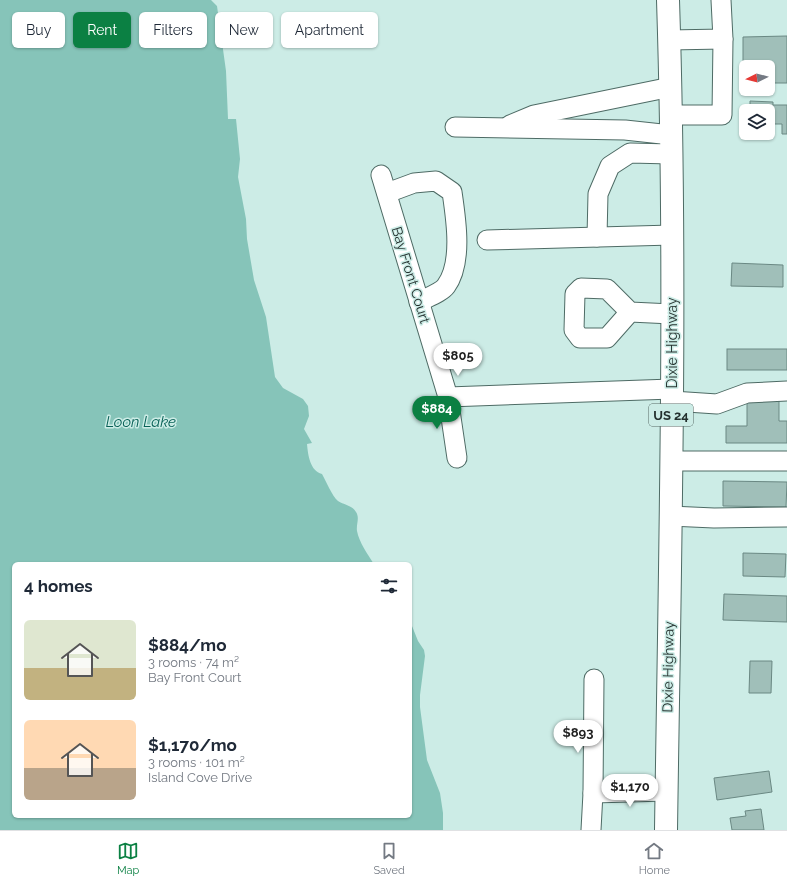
<!DOCTYPE html>
<html lang="en">
<head>
<meta charset="utf-8">
<style>
	:root { --surface:#fff; --page:#f2f2f3; --text:#1f2937; --muted:#747a83; --line:#e0e1e3; --accent:#0b8043 }
	body { margin:0; font-family:Raleway,sans-serif; background:var(--page); color:var(--text); height:100vh; display:flex; flex-direction:column; font-size:15px; white-space:nowrap }
	* { box-sizing:border-box; margin:0 }
	p { font-size:13px; color:var(--muted) }
	.icon { flex:none; width:22px; height:22px; fill:none; stroke:currentColor; stroke-width:2; stroke-linecap:round; stroke-linejoin:round }
	.map { position:relative; flex:1; overflow:hidden }
	.side { position:absolute; left:12px; top:562px; width:400px; height:256px; display:flex; flex-direction:column; background:var(--surface); border-radius:6px; box-shadow:0 1px 3px #0004 }
	.side>* { flex:none }
	.hud { position:absolute; left:12px; top:12px; width:400px; height:36px; display:flex; gap:8px }
	.needle { width:26px; rotate:264deg }
	.fabs { position:absolute; left:739px; top:60px; display:grid; gap:8px }
	.fabs a { display:grid; place-items:center; width:36px; height:36px; border-radius:6px; background:var(--surface); box-shadow:0 1px 3px #0004; font-size:20px }
	.price { position:absolute; translate:-50% -34px; padding:0 9px; border-radius:14px; background:#fff; color:#222; font-size:13px; line-height:26px; filter:drop-shadow(0 1px 2px #0008) }
	.price::after { content:''; position:absolute; left:50%; top:24px; width:12px; height:9px; margin-left:-6px; background:inherit; clip-path:polygon(0 0,100% 0,50% 100%) }
	.price.active { background:var(--accent); color:#fff }
	ul { padding:0; list-style:none }
	li { display:flex; align-items:center; gap:12px; height:100px; padding:0 12px }
	li span { display:grid; place-items:center; flex:none; width:112px; height:80px; border-radius:6px; color:#555 }
	li>.icon { margin-inline-start:auto }
	span .icon { width:48px; height:48px; fill:#fffc; stroke-width:1 }
	li b { font-size:17px }
	h2 { display:flex; justify-content:space-between; align-items:center; height:48px; padding:0 12px; font-size:17px }
	.pill { padding:0 14px; border-radius:6px; background:var(--surface); box-shadow:0 1px 3px #0004; font-size:14px; line-height:36px }
	.pill.active { background:var(--accent); color:#fff }
	.dock { display:flex; justify-content:space-around; align-items:center; height:56px; border-top:1px solid var(--line); background:var(--surface); font-size:11px; color:var(--muted) }
	.dock a { display:grid; justify-items:center; gap:2px }
	.dock .active { color:var(--accent) }
	.map>svg:first-child { display:block }
	.water { fill:#86c4b9 }
	.building { fill:#a0bfb9; stroke:#6a8883 }
	.lines { fill:none; stroke-linecap:round; stroke-linejoin:round }
	.minor-casing { stroke:#4e6b65; stroke-width:21 }
	.major-casing { stroke:#4e6b65; stroke-width:24 }
	.minor { stroke:#fff; stroke-width:19 }
	.major { stroke:#fff; stroke-width:22 }
	.labels { text-anchor:middle; stroke-width:3; stroke-linejoin:round; paint-order:stroke }
	.shield { fill:#ccece6; stroke:#566865; stroke-width:1 }
	.shield-label { font-size:13px; font-weight:bold; fill:#24302e }
	.street-label { font-size:14px; fill:#24302e; stroke:#ccece6 }
	.water-label { font-size:15px; font-style:italic; fill:#076056; stroke:#ccece6 }
</style>
</head>
<body>
<div class="map">
<svg width="787" height="830" viewBox="0 0 787 830">
	<rect width="100%" height="100%" fill="#ccece6"/>
	<!-- water -->
	<path class="water" d="M0,0H211L217,6L226,71L228,119H236L240,159L238,177L246,219L247,239L254,280L266,317L275,377L283,388L303,399L308,406L309,416L304,429L312,443L307,444C308,455 310,471 322,474C326,481 332,496 338,501C344,505 352,505 356,512C360,518 356,524 357,531C359,542 368,555 374,564H14V816H410V621L418,641L424,650L425,656L420,695V707L427,760L440,793L443,813V830H0Z"/>
	<!-- building -->
	<g class="building">
		<path d="M787,36V83H768V67H746V83H743V37Z"/>
		<path d="M750,101L773,102V129H768V111H750Z"/>
		<path d="M773,105H787V134H782V124H773Z"/>
		<path d="M732,263L783,265V287L731,286Z"/>
		<rect x="727" y="349" width="60" height="21"/>
		<path d="M747,397H779V421H787V443H726V426H747Z"/>
		<path d="M723,481L787,482L786,507L723,506Z"/>
		<path d="M743,553L786,554L785,577L743,576Z"/>
		<path d="M724,594L787,596V622L723,620Z"/>
		<path d="M750,661H772L771,693H749Z"/>
		<path d="M769,771L772,792L717,800L714,778Z"/>
		<path d="M761,809L764,830H732L730,818L746,816L745,811Z"/>
	</g>
	<g class="lines">
		<defs>
			<g id="minor">
				<path d="M669,40L723,39L721,0"/>
				<path d="M671,115H722L723,39"/>
				<path d="M510,125L534,115L671,87"/>
				<path d="M455,127L625,130L671,135"/>
				<path d="M381,175L448,397L672,389"/>
				<path d="M387,193L414,183L436,181L452,192C456,219 463,263 446,286C442,292 426,298 419,302"/>
				<path d="M597,237L598,194L610,166L630,153L671,154"/>
				<path d="M487,240L672,235"/>
				<path d="M630,312L607,289L581,288L575,294L574,330L580,338H607L630,312L672,314"/>
				<path d="M448,397L457,458"/>
				<path d="M672,401L717,404L747,393L787,391"/>
				<path d="M671,461H787"/>
				<path d="M670,516L714,518L787,517"/>
				<path d="M593,793L666,791"/>
				<path d="M591,830L593,793L594,679"/>
			</g>
			<path id="major" d="M666,830C670,553 677,277 668,0"/>
		</defs>
		<!-- minor casing -->
		<use href="#minor" class="minor-casing"/>
		<!-- major casing -->
		<use href="#major" class="major-casing"/>
		<!-- minor -->
		<use href="#minor" class="minor"/>
		<!-- major -->
		<use href="#major" class="major"/>
	</g>
	<g class="labels">
		<!-- shield labels -->
		<rect class="shield" x="649" y="404" width="44" height="22" rx="3"/>
		<g class="shield-label">
			<text x="671" y="420">US 24</text>
		</g>
		<!-- street labels -->
		<g class="street-label">
			<text transform="translate(411 275) rotate(73)" y="5">Bay Front Court</text>
			<text transform="translate(672 343) rotate(-90)" y="5">Dixie Highway</text>
			<text transform="translate(668 667) rotate(-89)" y="5">Dixie Highway</text>
		</g>
		<!-- water labels -->
		<g class="water-label">
			<text x="141" y="427">Loon Lake</text>
		</g>
	</g>
</svg>
<div class="fabs">
<a><svg class="needle" viewBox="-14 -14 28 28"><path d="M0-13l5 13h-10z" fill="#e53935"/><path d="M0 13l5-13h-10z" fill="#747a83"/></svg></a>
<a><svg class="icon" aria-label="layers" viewBox="0 0 24 24"><path d="M12 4l9 5-9 5-9-5zM3 14l9 5 9-5"/></svg></a>
</div>
<b class="price" style="left:458px;top:377px">$805</b>
<b class="price active" style="left:437px;top:430px">$884</b>
<b class="price" style="left:578px;top:754px">$893</b>
<b class="price" style="left:630px;top:808px">$1,170</b>
<div class="hud">
<a class="pill">Buy</a>
<a class="pill active">Rent</a>
<a class="pill">Filters</a>
<a class="pill">New</a>
<a class="pill">Apartment</a>
</div>
<section class="side">
<h2>4 homes<svg class="icon" aria-label="filters" viewBox="0 0 24 24"><path d="M4 7h16M4 17h16"/><circle cx="9" cy="7" r="2"/><circle cx="15" cy="17" r="2"/></svg></h2>
<ul>
<li><span style="background:linear-gradient(#dfe7d0 60%,#c2b280 0)"><svg class="icon" aria-label="home" viewBox="0 0 24 24"><path d="M3 11l9-7 9 7M6 9v11h12V9"/></svg></span><div><b>$884/mo</b><p>3 rooms · 74 m²</p><p>Bay Front Court</p></div></li>
<li><span style="background:linear-gradient(#ffd9b3 60%,#b9a48a 0)"><svg class="icon" aria-label="home" viewBox="0 0 24 24"><path d="M3 11l9-7 9 7M6 9v11h12V9"/></svg></span><div><b>$1,170/mo</b><p>3 rooms · 101 m²</p><p>Island Cove Drive</p></div></li>
</ul>
</section>
</div>
<nav class="dock">
<a class="active"><svg class="icon" aria-label="map" viewBox="0 0 24 24"><path d="M3 6l6-2 6 2 6-2v14l-6 2-6-2-6 2zM9 4v14M15 6v14"/></svg>Map</a>
<a><svg class="icon" aria-label="saved" viewBox="0 0 24 24"><path d="M7 4h10v16l-5-4-5 4z"/></svg>Saved</a>
<a><svg class="icon" aria-label="home" viewBox="0 0 24 24"><path d="M3 11l9-7 9 7M6 9v11h12V9"/></svg>Home</a>
</nav>
</body>
</html>
